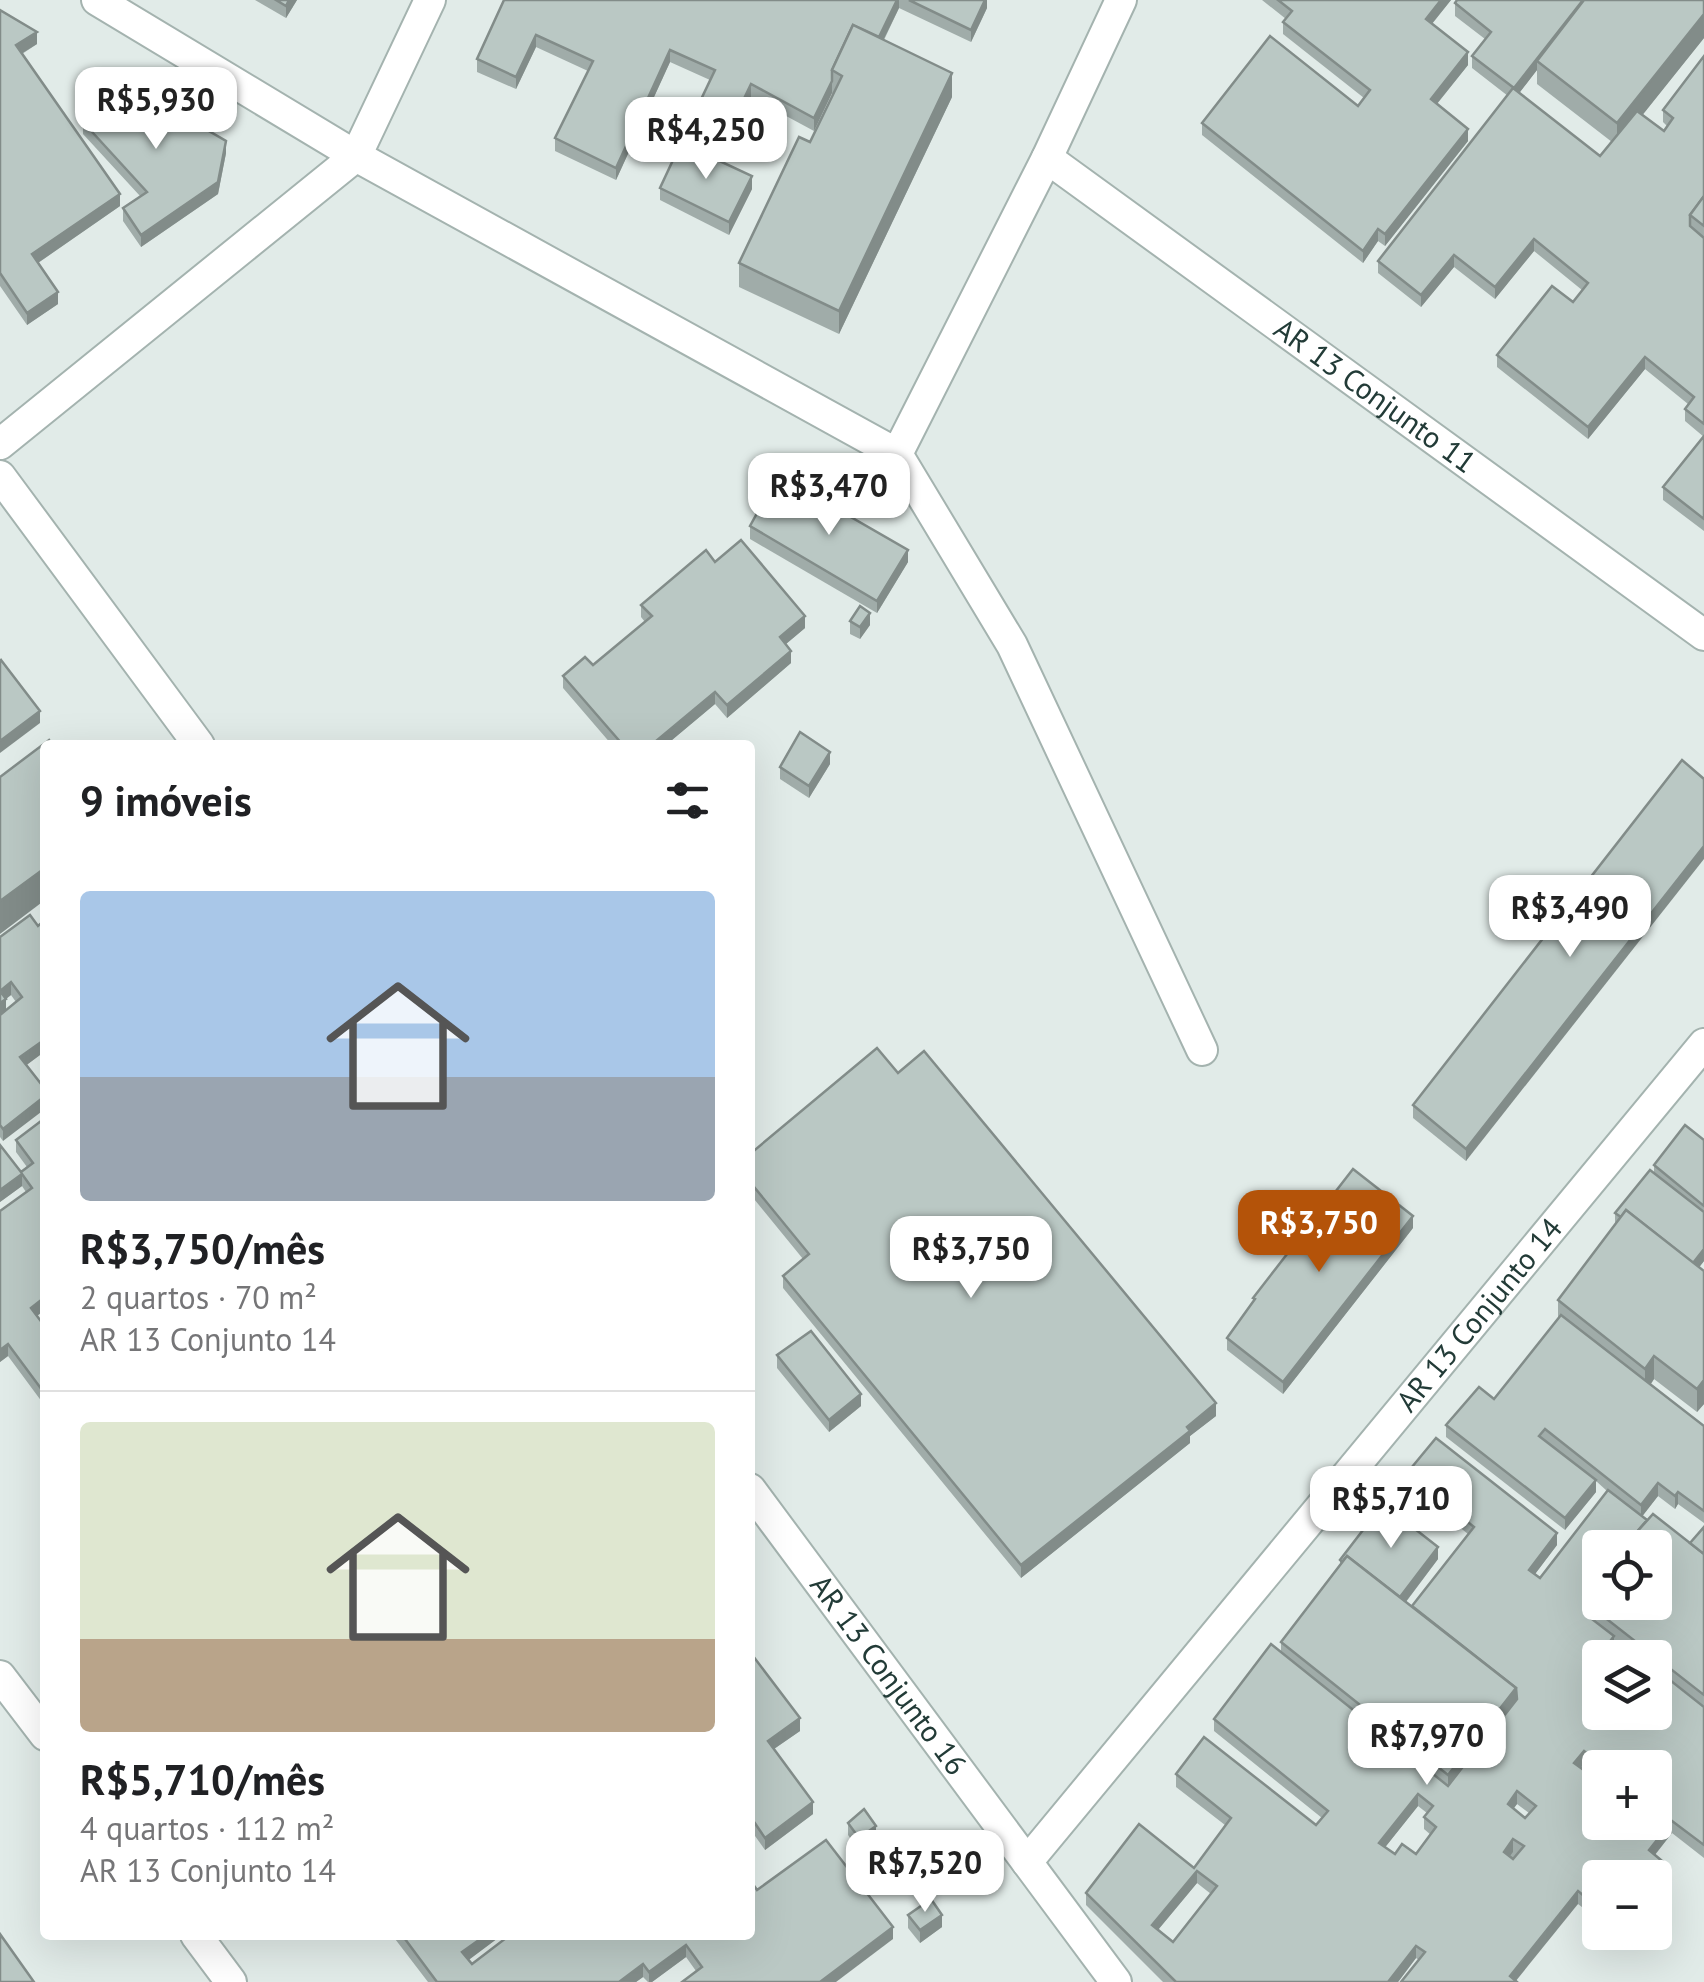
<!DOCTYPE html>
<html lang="pt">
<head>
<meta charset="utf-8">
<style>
	:root { --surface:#fff; --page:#f6f6f6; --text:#202124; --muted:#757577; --line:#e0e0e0; --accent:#b45309 }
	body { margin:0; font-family:"PT Sans",sans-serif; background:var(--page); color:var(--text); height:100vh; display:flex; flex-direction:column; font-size:38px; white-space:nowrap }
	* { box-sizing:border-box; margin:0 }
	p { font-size:32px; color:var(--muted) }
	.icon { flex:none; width:55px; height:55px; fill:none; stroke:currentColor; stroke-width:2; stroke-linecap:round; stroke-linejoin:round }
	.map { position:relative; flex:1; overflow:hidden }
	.details { position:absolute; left:40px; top:740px; width:715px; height:1200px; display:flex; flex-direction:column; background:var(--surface); border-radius:10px; box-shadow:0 10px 40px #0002 }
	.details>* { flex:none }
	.tools { position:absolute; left:1582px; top:1530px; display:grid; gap:20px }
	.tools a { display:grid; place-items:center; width:90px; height:90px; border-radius:10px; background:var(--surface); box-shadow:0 10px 40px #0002; font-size:50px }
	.price { position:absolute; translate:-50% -85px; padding:0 22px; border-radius:20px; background:#fff; color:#222; font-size:32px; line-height:65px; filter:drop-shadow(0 2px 5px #0008) }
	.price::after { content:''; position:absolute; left:50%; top:60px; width:30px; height:22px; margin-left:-15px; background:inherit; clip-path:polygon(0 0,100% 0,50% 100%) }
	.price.current { background:var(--accent); color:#fff }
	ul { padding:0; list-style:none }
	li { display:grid; align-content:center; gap:20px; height:530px; padding:0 40px }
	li+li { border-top:2px solid var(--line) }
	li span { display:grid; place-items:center; height:310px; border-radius:10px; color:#555 }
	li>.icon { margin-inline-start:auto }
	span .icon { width:180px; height:180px; fill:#fffc; stroke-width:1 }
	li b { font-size:42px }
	h2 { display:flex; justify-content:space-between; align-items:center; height:120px; padding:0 40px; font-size:42px }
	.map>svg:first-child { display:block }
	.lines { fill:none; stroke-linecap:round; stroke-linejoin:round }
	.service-casing { stroke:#a4b3af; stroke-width:34 }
	.minor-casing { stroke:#a4b3af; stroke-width:34 }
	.tertiary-casing { stroke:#a4b3af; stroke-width:34 }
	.service { stroke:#fff; stroke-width:30 }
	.minor { stroke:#fff; stroke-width:30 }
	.tertiary { stroke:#fff; stroke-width:30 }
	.wall { fill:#a0aca9; fill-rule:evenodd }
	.shaded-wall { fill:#828c89 }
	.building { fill:#bac8c4; stroke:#828c89; stroke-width:2.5; fill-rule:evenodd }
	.labels { text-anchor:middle; stroke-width:10; stroke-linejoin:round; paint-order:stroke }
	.street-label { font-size:30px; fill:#223b37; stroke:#f1f8f5 }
</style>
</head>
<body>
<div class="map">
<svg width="1704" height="1982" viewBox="0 0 1704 1982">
	<rect width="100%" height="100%" fill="#e1ebe8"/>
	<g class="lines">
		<defs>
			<path id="service" d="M897,454L1012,645L1202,1050"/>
			<g id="minor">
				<path d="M97,0L356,156L897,454L1047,158L1121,0"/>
				<path id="s1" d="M1047,158L1704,635"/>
				<path d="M0,444L356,156L430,0"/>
				<path d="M0,476L199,745"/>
				<path id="s2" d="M750,1489L1116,1982"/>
				<path id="s3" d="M1027,1862L1704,1044"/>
			</g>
			<g id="tertiary">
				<path d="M0,1676L45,1735"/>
				<path d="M196,1935L231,1982"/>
			</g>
		</defs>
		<!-- service casing -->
		<use href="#service" class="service-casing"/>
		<!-- minor casing -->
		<use href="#minor" class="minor-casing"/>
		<!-- tertiary casing -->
		<use href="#tertiary" class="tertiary-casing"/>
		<!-- service -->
		<use href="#service" class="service"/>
		<!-- minor -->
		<use href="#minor" class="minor"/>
		<!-- tertiary -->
		<use href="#tertiary" class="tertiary"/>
	</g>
	<!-- wall -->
	<g class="wall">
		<path d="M255,0H297L286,18Z"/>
		<path d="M504,0H987V8L971,42L899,8L884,40L952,97L839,334L739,287V263L810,142L833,95L832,93L814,131L751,97L731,139L696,123V110L710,80L670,62L616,180L555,151V138L588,71L536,47L516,89L477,72V59Z"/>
		<path d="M1262,0H1451L1432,24L1468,65L1437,104L1468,141L1385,246L1378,241L1363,263L1202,135V123L1358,106L1364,98L1283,34V22L1286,19Z"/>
		<path d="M1455,3L1704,38L1642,115L1664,131L1667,126L1663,122V110L1704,56V531L1663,500V487L1704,437L1685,421V409L1688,404L1645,369L1588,439L1497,367V355L1573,302L1582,290L1534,251L1495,299L1454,267L1421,307L1378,273V261L1508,96L1472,68V56L1485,39L1455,16ZM1537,70V84L1612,142L1600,156L1519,93Z"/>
		<path d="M0,10L37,44L22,54L120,206L38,263L58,304L27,325L0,286Z"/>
		<path d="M83,122L226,153L218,194L141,247L123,221V208L140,196L83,134Z"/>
		<path d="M660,188L752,189L729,235L660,200Z"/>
		<path d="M750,526L908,562L877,613L750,539Z"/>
		<path d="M715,562L805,628L786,644L791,663L727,718L715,704L666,745H612L563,688V676L593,665L645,622L641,617V605Z"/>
		<path d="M850,621L870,625L860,639L850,634Z"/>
		<path d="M1682,760L1466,1161L1413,1118V1105Z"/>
		<path d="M830,764L809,798L780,779V767Z"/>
		<path d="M45,920V1054L44,1052L26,1065L3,1141L0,1137V937L38,926ZM11,995L16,1002L6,1010V999Z"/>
		<path d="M898,1073L1216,1416L1190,1436V1443L1021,1578L783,1288V1276L803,1259L750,1194V1154Z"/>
		<path d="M45,1118V1310L37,1316L40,1320L45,1316V1406L8,1356L0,1362V1211L26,1192L22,1186L0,1202V1145L21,1172L27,1167L16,1152V1140Z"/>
		<path d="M1704,1140V1261L1699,1267L1704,1271V1404L1697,1412L1654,1379L1651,1384L1704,1426V1523L1678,1504L1675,1509L1658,1496L1642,1516L1690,1543L1704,1527V1858L1672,1833L1655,1855L1668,1878L1655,1894V1878H1600V1921L1578,1904L1419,1960L1416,1958L1398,1982H1163L1086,1905V1893L1194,1868L1225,1825L1176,1787V1774L1316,1825L1322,1818L1214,1731V1719L1281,1652V1642L1340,1566V1560L1438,1559L1406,1602L1412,1606L1468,1534L1407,1485V1473L1557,1545L1535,1574L1540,1578L1607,1491L1596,1481V1492L1565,1530L1446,1437V1425L1494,1399L1558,1318V1300L1615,1224V1213L1654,1173V1165ZM1600,1548H1655V1602ZM1614,1648L1626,1658H1655V1712ZM1493,1742L1496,1745L1486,1759L1482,1756ZM1584,1764L1600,1776V1768H1655L1599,1781L1581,1768ZM1517,1804L1529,1813L1525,1818L1513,1809ZM1418,1806L1427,1813L1424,1817V1829L1431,1835L1416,1854H1395L1385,1847ZM1197,1883L1211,1894L1173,1942L1158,1930Z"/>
		<path d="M1413,1228L1283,1394L1227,1350V1338L1253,1303V1298Z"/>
		<path d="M777,1355L861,1406L829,1432L777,1368Z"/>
		<path d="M45,1453V1473L42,1468V1456Z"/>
		<path d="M750,1652L800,1731L774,1749L813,1814L765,1850L750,1829Z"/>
		<path d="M848,1823L876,1838L859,1850L848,1835Z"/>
		<path d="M757,1890L893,1939L696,1971L686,1957L652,1982H648L643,1977L636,1982H428L392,1935H502L468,1960L472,1964Z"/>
		<path d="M908,1915L942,1927L920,1943L908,1928Z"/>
	</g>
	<!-- shaded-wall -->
	<g class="shaded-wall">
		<path d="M289,0H297L286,18V6Z"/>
		<path d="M897,0H899V8L874,59V47Z"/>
		<path d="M985,0H987V8L971,42V30Z"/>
		<path d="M1441,0H1451L1426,31V19Z"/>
		<path d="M1583,0L1537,61V70L1514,100V88Z"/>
		<path d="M1704,14V38L1617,147V123Z"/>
		<path d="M37,32V44L16,57V45Z"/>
		<path d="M536,35V47L516,89V77Z"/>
		<path d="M670,50V62L616,180V168Z"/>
		<path d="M1468,52V65L1431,111V99Z"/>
		<path d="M952,73V97L839,334V311Z"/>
		<path d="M832,81V93L814,131V118Z"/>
		<path d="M751,84V97L731,139V126Z"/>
		<path d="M1468,129V141L1385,246V234Z"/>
		<path d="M226,141V153L218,194L141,247V235Z"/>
		<path d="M752,176V189L729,235V222Z"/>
		<path d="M120,194V206L32,267V254Z"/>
		<path d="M1378,229V241L1363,263V251Z"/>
		<path d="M1534,239V251L1495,299V287Z"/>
		<path d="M1454,255V267L1421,307V295Z"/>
		<path d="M58,292V304L27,325V313Z"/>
		<path d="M1645,357V369L1588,439V427Z"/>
		<path d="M908,550V562L877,613V601Z"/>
		<path d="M870,613V625L860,639V627Z"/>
		<path d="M805,616V628L780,649V637Z"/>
		<path d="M791,651V663L727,718V705Z"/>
		<path d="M715,692V704L666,745H656V741Z"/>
		<path d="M40,711V723L0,753V741Z"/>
		<path d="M830,752V764L809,798V786Z"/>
		<path d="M1704,846V859L1466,1161V1149Z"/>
		<path d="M45,868V900L0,934V901Z"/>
		<path d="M11,982V995L3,1001L6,999V1011L0,1016V991Z"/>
		<path d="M44,1040V1052L20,1070V1057Z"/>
		<path d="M45,1096V1109L3,1141V1129Z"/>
		<path d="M22,1174V1186L0,1202V1190Z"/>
		<path d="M1413,1216V1228L1283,1394V1382Z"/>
		<path d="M1704,1249V1261L1688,1282V1270Z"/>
		<path d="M45,1297V1310L31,1320V1308Z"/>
		<path d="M8,1344V1356L0,1362V1350Z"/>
		<path d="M1654,1356V1379L1645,1392V1369Z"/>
		<path d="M1704,1380V1404L1697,1412V1389Z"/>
		<path d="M861,1394V1406L829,1432V1420Z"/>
		<path d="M1216,1403V1416L1190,1436V1443L1021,1578V1565Z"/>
		<path d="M1596,1480V1492L1565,1530V1518Z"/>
		<path d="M1658,1483V1496L1641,1518V1505Z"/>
		<path d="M1678,1492V1504L1675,1509V1496Z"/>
		<path d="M1557,1533V1545L1529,1582V1570Z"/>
		<path d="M1438,1547V1559L1395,1616V1604Z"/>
		<path d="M1614,1636V1648L1608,1657V1644Z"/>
		<path d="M1516,1688V1712L1493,1730V1742L1448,1798V1775Z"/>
		<path d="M800,1718V1731L768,1753V1741Z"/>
		<path d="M1584,1751V1764L1574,1775V1763Z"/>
		<path d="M1517,1791V1804L1508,1816V1804Z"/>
		<path d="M1418,1794V1806L1379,1855V1843Z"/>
		<path d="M813,1802V1814L765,1850V1838Z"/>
		<path d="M1672,1821V1833L1649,1862V1850Z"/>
		<path d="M876,1826V1838L859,1850V1838Z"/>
		<path d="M1513,1839V1852L1504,1864V1852Z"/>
		<path d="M1668,1866V1878L1655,1894V1881Z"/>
		<path d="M1197,1871V1883L1152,1937V1925Z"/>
		<path d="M1578,1891V1904L1515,1982L1510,1976Z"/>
		<path d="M942,1915V1927L920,1943V1930Z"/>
		<path d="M893,1927V1939L836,1982H820Z"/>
		<path d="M486,1935H502L462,1965V1952Z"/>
		<path d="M686,1945V1957L652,1982H649V1972Z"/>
		<path d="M1416,1946V1958L1398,1982H1388Z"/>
		<path d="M643,1964V1977L636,1982H619Z"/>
	</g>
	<!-- building -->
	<g class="building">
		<path d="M276,0H289L286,6Z"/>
		<path d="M504,0H897L879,37L853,25L832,70V81L814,118L751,84L731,126L696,110L715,70L670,50L616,168L555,138L593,61L536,35L516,77L477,59Z"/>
		<path d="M909,0H985L971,30Z"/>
		<path d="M1278,0H1441L1426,19L1468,52L1431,99L1468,129L1385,234L1378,229L1363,251L1202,123L1270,36L1358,106L1370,90L1283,22L1292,11Z"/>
		<path d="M1457,0H1583L1514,88L1472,56L1491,32L1455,3Z"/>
		<path d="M1584,0H1704V14L1617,123L1537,61Z"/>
		<path d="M0,10L37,32L16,45L120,194L32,254L58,292L27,313L0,273Z"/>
		<path d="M853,25L952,73L839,311L739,263L799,137L810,142L842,76L832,70Z"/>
		<path d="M1704,56V196L1690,215V226L1704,238V424L1685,409L1694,397L1645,357L1588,427L1497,355L1552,286L1573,302L1588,283L1534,239L1495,287L1454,255L1421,295L1378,261L1513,88L1600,156L1637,111L1664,131L1673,118L1663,110Z"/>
		<path d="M119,79L226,141L218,182L141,235L123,208L147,192L83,122Z"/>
		<path d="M681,143L752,176L729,222L660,188Z"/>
		<path d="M1704,196V226L1690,215Z"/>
		<path d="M1704,436V519L1663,487Z"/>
		<path d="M778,475L908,550L877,601L750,526Z"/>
		<path d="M741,540L805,616L780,637L791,651L727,705L715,692L656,741L660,745H623L563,676L585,657L593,665L652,616L641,605L706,550L715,562Z"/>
		<path d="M860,606L870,613L860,627L850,621Z"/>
		<path d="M1,660L40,711L0,741V661Z"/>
		<path d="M800,732L830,752L809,786L780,767Z"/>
		<path d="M49,740L52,745H45V868L0,901V777Z"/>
		<path d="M1682,760L1704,779V846L1466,1149L1413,1105Z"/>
		<path d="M30,915L38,926L45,920V1028L44,1040L20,1057L45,1089V1096L3,1129L0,1125V1015L22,997L11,982L0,991V937Z"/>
		<path d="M0,991L6,999L0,1003Z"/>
		<path d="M877,1048L898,1073L924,1051L1216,1403L1187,1427L1190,1431L1021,1565L783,1276L809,1254L750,1182V1154Z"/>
		<path d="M45,1118V1297L31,1308L40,1320L45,1316V1394L8,1344L0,1350V1211L32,1188L22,1174L0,1190V1145L21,1172L33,1163L16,1140Z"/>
		<path d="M1685,1125L1704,1140V1206L1654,1165Z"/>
		<path d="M1353,1169L1413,1216L1283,1382L1227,1338L1255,1299L1253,1298Z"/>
		<path d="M1650,1170L1704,1212V1249L1693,1263L1626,1210L1621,1217L1615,1213Z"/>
		<path d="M1626,1210L1704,1271V1380L1697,1389L1654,1356L1645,1369L1558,1300Z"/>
		<path d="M1561,1315L1704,1426V1511L1678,1492L1675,1496L1658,1483L1641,1505L1545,1429L1539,1436L1596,1480L1565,1518L1446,1425L1479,1387L1494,1399Z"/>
		<path d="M811,1331L861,1394L829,1420L777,1355Z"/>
		<path d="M1436,1438L1557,1533L1529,1570L1540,1578L1608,1490L1647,1520L1635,1534V1548H1600V1582L1585,1602L1584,1613L1614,1636L1608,1644L1624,1658H1600V1712H1655L1656,1669L1704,1707V1845L1672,1821L1649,1850L1668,1866L1655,1881V1878H1600V1909L1578,1891L1510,1976L1517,1982H1401L1425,1952L1416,1946L1388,1982H1176L1086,1893L1139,1824L1194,1868L1231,1818L1176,1774L1204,1737L1316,1825L1328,1811L1214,1719L1271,1644L1448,1786L1475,1751L1486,1759L1502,1738L1493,1730L1517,1699L1516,1688L1412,1606L1474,1527L1407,1473ZM1584,1751L1604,1768H1655V1822H1600V1780L1599,1781L1574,1763ZM1517,1791L1536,1806L1525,1818L1508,1804ZM1418,1794L1433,1806L1424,1817L1436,1827L1416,1854L1402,1844L1395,1854L1379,1843ZM1513,1839L1524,1846L1513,1859L1504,1852ZM1197,1871L1217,1886L1173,1942L1152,1925Z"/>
		<path d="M1383,1504L1438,1547L1400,1597L1347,1556L1342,1562L1340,1560Z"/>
		<path d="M1653,1514L1704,1554V1695L1585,1602L1600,1582V1602H1655V1586L1661,1591L1664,1585L1655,1578V1548H1645L1648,1543L1635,1534Z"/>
		<path d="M1704,1527V1554L1690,1543Z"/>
		<path d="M1347,1556L1516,1688L1448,1775L1281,1642Z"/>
		<path d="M750,1652L800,1718L768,1741L813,1802L765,1838L750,1816Z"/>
		<path d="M864,1809L876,1826L859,1838L848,1823Z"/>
		<path d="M826,1840L893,1927L820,1982H682L702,1967L686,1945L649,1972L643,1964L619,1982H437L402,1935H486L462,1952L472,1964L510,1935H750V1880L757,1890Z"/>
		<path d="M931,1899L942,1915L920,1930L908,1915Z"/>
		<path d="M0,1934L34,1982H0Z"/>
	</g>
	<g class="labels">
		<!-- street labels -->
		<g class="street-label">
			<text dy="10" stroke="none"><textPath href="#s1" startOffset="405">AR 13 Conjunto 11</textPath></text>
			<text dy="10" stroke="none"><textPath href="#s3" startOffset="710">AR 13 Conjunto 14</textPath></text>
			<text dy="10" stroke="none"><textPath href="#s2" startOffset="232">AR 13 Conjunto 16</textPath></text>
		</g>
	</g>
</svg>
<div class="tools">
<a><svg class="icon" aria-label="locate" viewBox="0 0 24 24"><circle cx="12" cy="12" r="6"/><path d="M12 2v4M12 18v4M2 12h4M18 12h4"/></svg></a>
<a><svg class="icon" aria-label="layers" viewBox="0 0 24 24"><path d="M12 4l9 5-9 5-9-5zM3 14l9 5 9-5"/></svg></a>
<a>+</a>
<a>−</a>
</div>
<b class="price" style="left:156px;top:152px">R$5,930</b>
<b class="price" style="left:706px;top:182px">R$4,250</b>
<b class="price" style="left:829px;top:538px">R$3,470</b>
<b class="price" style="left:1570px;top:960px">R$3,490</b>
<b class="price current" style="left:1319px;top:1275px">R$3,750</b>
<b class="price" style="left:971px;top:1301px">R$3,750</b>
<b class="price" style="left:1391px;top:1551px">R$5,710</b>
<b class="price" style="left:1427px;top:1788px">R$7,970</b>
<b class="price" style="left:925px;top:1915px">R$7,520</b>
<section class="details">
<h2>9 imóveis<svg class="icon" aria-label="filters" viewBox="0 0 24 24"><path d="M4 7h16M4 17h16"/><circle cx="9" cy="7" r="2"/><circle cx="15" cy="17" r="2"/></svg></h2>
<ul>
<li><span style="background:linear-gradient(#a9c7e8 60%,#9aa5b1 0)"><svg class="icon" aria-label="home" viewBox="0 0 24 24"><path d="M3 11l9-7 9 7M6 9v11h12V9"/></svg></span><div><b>R$3,750/mês</b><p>2 quartos · 70 m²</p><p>AR 13 Conjunto 14</p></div></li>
<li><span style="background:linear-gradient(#dfe7d0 70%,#b9a48a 0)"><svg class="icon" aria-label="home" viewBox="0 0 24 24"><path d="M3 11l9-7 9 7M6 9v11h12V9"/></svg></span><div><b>R$5,710/mês</b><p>4 quartos · 112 m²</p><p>AR 13 Conjunto 14</p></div></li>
</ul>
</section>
</div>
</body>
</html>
